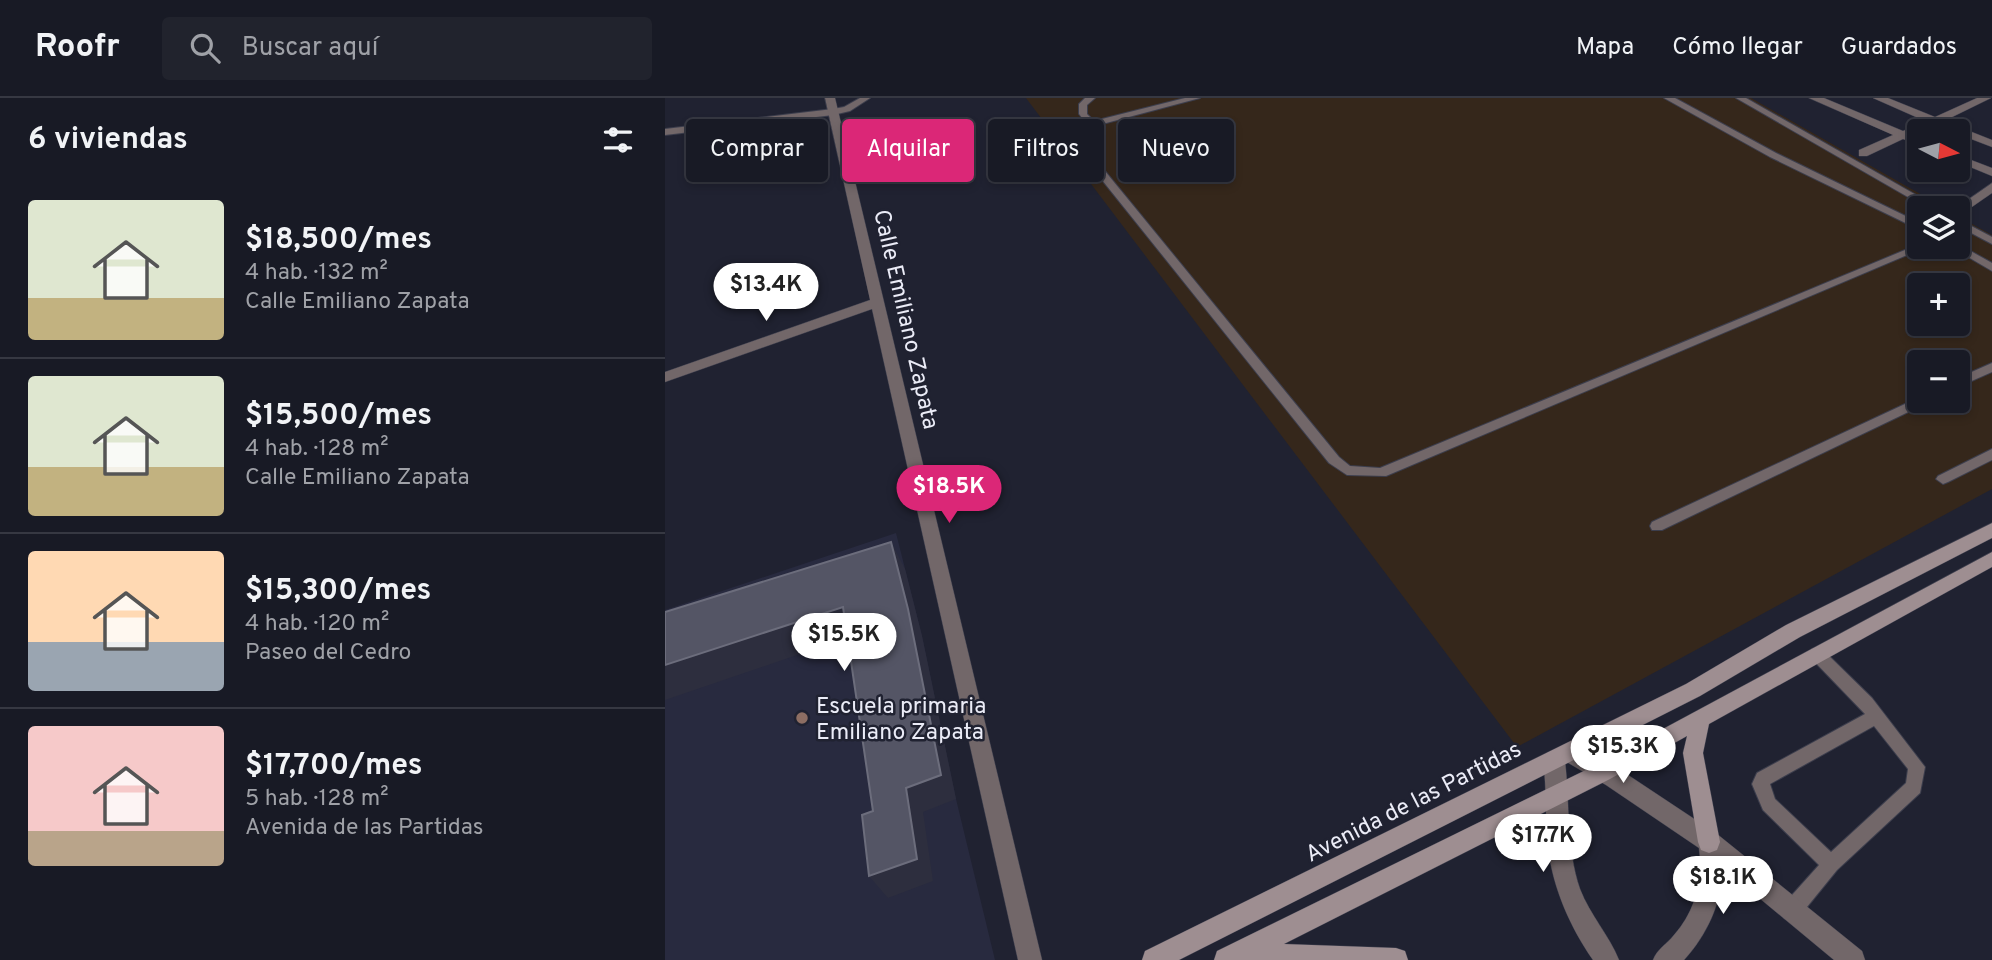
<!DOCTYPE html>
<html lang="es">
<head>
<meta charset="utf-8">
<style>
	:root { --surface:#181a25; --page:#21232d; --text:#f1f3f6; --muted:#9fa1a7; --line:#363842; --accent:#db2777 }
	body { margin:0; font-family:Overpass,sans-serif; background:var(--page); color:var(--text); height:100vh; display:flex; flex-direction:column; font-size:26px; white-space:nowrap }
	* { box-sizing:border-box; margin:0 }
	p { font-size:23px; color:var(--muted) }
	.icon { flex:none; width:38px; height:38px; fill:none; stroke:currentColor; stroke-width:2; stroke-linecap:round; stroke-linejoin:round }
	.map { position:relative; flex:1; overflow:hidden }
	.sheet { display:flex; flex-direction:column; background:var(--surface); width:665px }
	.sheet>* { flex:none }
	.guide { position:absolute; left:21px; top:21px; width:665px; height:63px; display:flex; gap:14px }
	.needle { width:46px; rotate:96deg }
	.controls { position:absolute; left:1242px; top:21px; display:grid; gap:14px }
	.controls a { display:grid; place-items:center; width:63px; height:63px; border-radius:7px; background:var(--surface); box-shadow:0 4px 10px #0003,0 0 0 2px var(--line); font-size:35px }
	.price { position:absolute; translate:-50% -60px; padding:0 16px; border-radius:24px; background:#fff; color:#222; font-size:23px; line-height:46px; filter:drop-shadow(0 2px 4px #0008) }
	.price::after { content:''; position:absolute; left:50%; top:42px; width:21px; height:16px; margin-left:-10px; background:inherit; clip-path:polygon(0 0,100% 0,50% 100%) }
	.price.on { background:var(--accent); color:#fff }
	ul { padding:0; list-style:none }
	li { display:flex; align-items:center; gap:21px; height:175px; padding:0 28px }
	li+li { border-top:2px solid var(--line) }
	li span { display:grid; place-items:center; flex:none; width:196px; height:140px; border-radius:7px; color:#555 }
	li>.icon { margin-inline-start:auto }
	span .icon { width:84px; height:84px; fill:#fffc; stroke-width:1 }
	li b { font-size:30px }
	h2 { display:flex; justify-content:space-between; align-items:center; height:84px; padding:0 28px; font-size:30px }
	.tag { padding:0 24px; border-radius:7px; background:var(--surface); box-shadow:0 4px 10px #0003,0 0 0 2px var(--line); font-size:24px; line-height:63px }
	.tag.on { background:var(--accent); color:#fff }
	header { display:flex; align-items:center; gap:42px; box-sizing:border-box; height:98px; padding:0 35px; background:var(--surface); border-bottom:2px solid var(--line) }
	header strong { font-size:33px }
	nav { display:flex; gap:38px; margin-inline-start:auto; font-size:24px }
	.search { width:490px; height:63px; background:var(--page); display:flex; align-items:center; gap:18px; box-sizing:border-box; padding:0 24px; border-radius:7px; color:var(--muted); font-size:26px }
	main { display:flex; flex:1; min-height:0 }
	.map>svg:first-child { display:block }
	.industrial { fill:#35271b; fill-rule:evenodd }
	.built { fill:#282a3f }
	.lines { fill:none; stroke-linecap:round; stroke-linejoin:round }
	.lane-casing { stroke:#3c3e4d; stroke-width:2 }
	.street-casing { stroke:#3c3e4d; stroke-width:1 }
	.secondary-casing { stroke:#3c3e4d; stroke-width:1 }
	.lane { fill:#726769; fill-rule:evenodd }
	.street { fill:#726769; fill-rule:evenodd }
	.secondary { fill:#9e8e91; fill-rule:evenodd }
	.shaded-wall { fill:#2d2e3e }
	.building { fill:#545565; stroke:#6c6d7c; stroke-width:2 }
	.education-dot { fill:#8d6e63; stroke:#202231; stroke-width:2.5 }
	.labels { text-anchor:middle; stroke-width:5; stroke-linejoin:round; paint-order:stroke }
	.street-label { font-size:23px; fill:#ebecf7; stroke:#202231 }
	.poi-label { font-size:23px; fill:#ebecf7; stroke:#202231; text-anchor:start }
</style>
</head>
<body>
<header>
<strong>Roofr</strong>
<div class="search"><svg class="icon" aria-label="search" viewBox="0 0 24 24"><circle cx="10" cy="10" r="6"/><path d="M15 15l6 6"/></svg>Buscar aquí</div>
<nav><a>Mapa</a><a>Cómo llegar</a><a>Guardados</a></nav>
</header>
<main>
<section class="sheet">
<h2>6 viviendas<svg class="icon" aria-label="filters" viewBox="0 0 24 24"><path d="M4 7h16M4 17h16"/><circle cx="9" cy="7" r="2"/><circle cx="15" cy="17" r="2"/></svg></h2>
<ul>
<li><span style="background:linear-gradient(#dfe7d0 70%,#c2b280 0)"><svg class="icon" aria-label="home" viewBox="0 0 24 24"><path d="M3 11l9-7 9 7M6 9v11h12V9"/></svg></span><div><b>$18,500/mes</b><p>4 hab. · 132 m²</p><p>Calle Emiliano Zapata</p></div></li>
<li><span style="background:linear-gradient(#dfe7d0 65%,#c2b280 0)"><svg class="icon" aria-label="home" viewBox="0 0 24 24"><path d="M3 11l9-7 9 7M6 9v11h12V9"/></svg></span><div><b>$15,500/mes</b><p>4 hab. · 128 m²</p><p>Calle Emiliano Zapata</p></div></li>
<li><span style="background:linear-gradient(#ffd9b3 65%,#9aa5b1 0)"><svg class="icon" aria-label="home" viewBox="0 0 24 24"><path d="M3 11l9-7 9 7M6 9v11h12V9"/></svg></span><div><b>$15,300/mes</b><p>4 hab. · 120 m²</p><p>Paseo del Cedro</p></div></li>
<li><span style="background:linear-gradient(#f6c9c9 75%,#b9a48a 0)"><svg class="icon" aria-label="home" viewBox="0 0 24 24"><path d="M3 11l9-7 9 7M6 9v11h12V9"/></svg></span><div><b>$17,700/mes</b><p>5 hab. · 128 m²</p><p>Avenida de las Partidas</p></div></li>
</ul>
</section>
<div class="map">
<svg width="1327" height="862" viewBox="0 0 1327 862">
	<rect width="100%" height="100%" fill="#202231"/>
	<!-- industrial -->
	<path class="industrial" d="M361,0H1086L1280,110H1255V149H1293V118L1327,137V391L852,649ZM1255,187H1293V226H1255ZM1255,264H1293V303H1255Z"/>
	<!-- built -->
	<path class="built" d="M231,435L257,538L291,701L330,862H0V512Z"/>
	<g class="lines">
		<defs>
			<g id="lane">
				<path d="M195,0H205L185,13L168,17L0,37V31L168,11L179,9Z"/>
				<path d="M420,0H430L422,7V16L429,23L520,0H535L430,28L418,37L417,45L674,359L685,368L715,370L1252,147L1261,149L721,378L682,377L664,365L409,47V36L422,26L414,16V6Z"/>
				<path d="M999,0H1010L1111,55L1255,125V132L1105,59Z"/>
				<path d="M1071,0H1081L1274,110H1262Z"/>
				<path d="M1293,121L1327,139V146L1293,128Z"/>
				<path d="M1293,146L1327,165V173L1286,149H1293Z"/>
				<path d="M1327,265V274L1293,289V280Z"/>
				<path d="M1255,299V303H1262L1260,306L997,432H987L985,428L987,424Z"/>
				<path d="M1327,351V362L1283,384L1278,386L1271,381L1273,378Z"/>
				<path d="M1152,550L1157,551L1207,600L1260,669L1255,695L1172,772L1133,820L1126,822L1119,820L1117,813L1119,806L1154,767L1098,712L1087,686L1092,675L1200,616L1147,561L1144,556L1147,551ZM1209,628L1243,671L1241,685L1166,754L1110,701L1105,686Z"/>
			</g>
			<g id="street">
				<path d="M160,0H170L377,862H353L207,211L0,284V274L205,202Z"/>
				<path d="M1144,0H1159L1238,33L1260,23L1208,0H1223L1270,19L1312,0H1326L1279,23L1327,42V49L1293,36V33L1270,27L1248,37L1255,40V47L1238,41L1202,58H1194V52L1228,37Z"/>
				<path d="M1293,57L1327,70V78L1293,64Z"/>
				<path d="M1327,85V95L1301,113H1293L1291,110Z"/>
				<path d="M904,646L957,673L1052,736L1197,853L1200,862H1169L1058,770C1057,804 1042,837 1019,862H988C992,851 1002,846 1009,837C1031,812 1038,782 1034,750L941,687L900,663C905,706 901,750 915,791C925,817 944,837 954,862H928C905,829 888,790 883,750C880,721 882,691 878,662L882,655L889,652L894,654L897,648Z"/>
			</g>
			<g id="secondary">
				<path d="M1327,425V440L1135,539L1035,598L514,862H477L480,853L1021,586L1121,527Z"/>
				<path d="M1327,454V469L1044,626L1038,655L1055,744L1052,752L1044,755L1036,752L1033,744L1018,655L1022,638L945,681L619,846L731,850L740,853L743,862H549L552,853L931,667Z"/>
			</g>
		</defs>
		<!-- lane casing -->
		<use href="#lane" class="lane-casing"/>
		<!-- street casing -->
		<use href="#street" class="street-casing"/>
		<!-- secondary casing -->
		<use href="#secondary" class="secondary-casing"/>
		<!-- lane -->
		<use href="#lane" class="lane"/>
		<!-- street -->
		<use href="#street" class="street"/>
		<!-- secondary -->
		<use href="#secondary" class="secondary"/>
	</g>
	<!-- shaded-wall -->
	<g class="shaded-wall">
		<path d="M226,444L240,471L257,538L291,701L258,714L268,783L223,800L204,778L241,690Z"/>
		<path d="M178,509L194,536L0,602V567Z"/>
	</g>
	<!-- building -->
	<path class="building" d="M226,444L243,511L276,677L241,690L252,761L204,778L197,717L208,713L178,509L0,567V514Z"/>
	<!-- markers -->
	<circle class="education-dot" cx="137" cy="620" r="7"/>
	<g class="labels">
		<!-- street labels -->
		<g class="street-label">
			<text transform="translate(242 221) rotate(77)" y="8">Calle Emiliano Zapata</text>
			<text transform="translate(748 703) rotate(-27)" y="8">Avenida de las Partidas</text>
		</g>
		<!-- poi labels -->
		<g class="poi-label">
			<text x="151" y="615">Escuela primaria<tspan x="151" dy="26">Emiliano Zapata</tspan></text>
		</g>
	</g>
</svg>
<div class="controls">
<a><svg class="needle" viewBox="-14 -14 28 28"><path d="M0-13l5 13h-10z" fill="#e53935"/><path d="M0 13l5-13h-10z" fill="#9fa1a7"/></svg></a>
<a><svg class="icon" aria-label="layers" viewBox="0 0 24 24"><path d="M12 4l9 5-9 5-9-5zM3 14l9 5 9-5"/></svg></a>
<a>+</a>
<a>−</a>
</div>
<b class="price" style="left:101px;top:225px">$13.4K</b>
<b class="price on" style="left:284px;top:427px">$18.5K</b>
<b class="price" style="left:179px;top:575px">$15.5K</b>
<b class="price" style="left:958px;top:687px">$15.3K</b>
<b class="price" style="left:878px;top:776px">$17.7K</b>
<b class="price" style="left:1058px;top:818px">$18.1K</b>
<div class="guide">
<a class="tag">Comprar</a>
<a class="tag on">Alquilar</a>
<a class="tag">Filtros</a>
<a class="tag">Nuevo</a>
</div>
</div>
</main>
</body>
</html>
